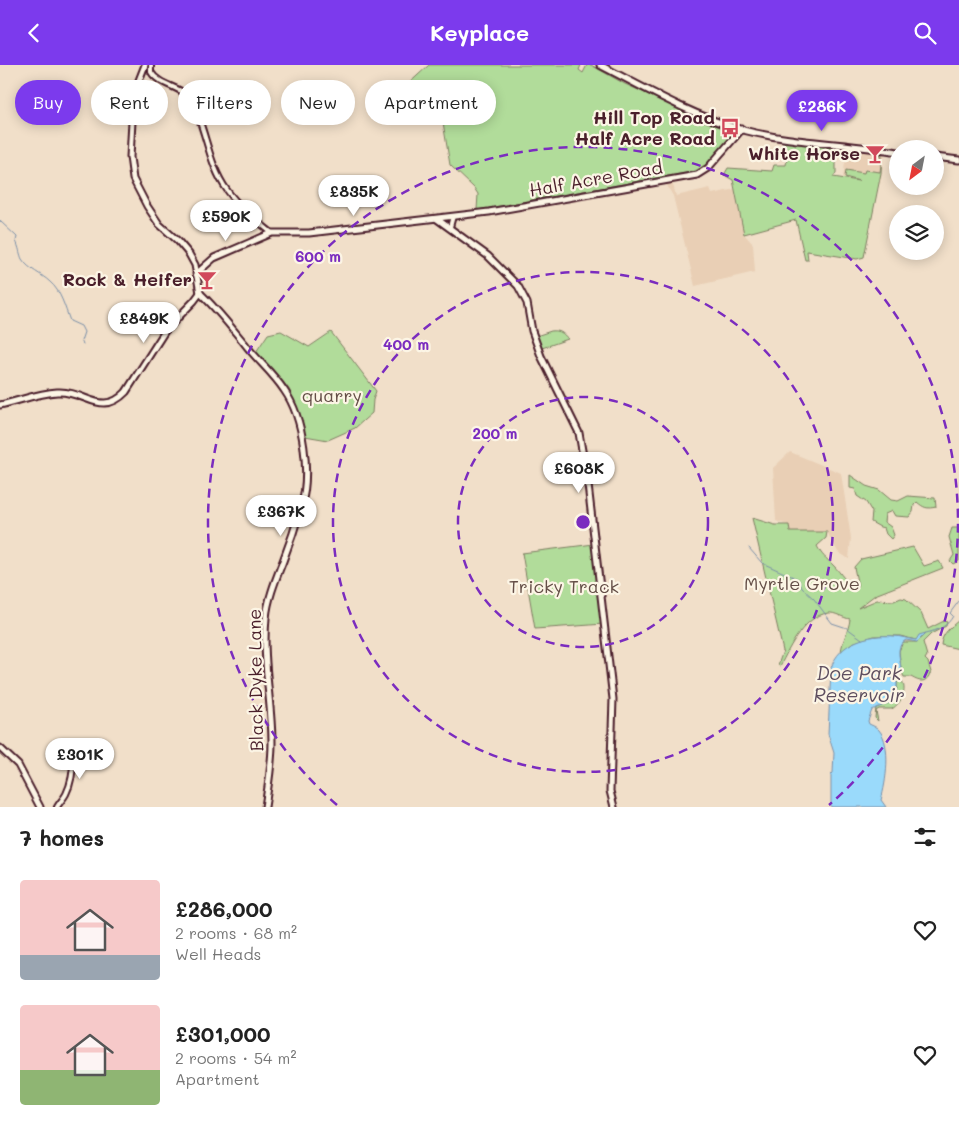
<!DOCTYPE html>
<html lang="en">
<head>
<meta charset="utf-8">
<style>
	:root { --surface:#fff; --page:#f2f2f2; --text:#222; --muted:#767676; --accent:#7c3aed }
	body { margin:0; font-family:Mali,sans-serif; background:var(--page); color:var(--text); height:100vh; display:flex; flex-direction:column; font-size:19px; white-space:nowrap }
	* { box-sizing:border-box; margin:0 }
	p { font-size:16px; color:var(--muted) }
	.icon { flex:none; width:28px; height:28px; fill:none; stroke:currentColor; stroke-width:2; stroke-linecap:round; stroke-linejoin:round }
	.map { position:relative; height:742px; overflow:hidden }
	.details { display:flex; flex-direction:column; background:var(--surface); flex:1 }
	.details>* { flex:none }
	.top-card { position:absolute; left:15px; top:15px; width:500px; height:45px; display:flex; gap:10px }
	.needle { width:32px; rotate:212deg }
	.fabs { position:absolute; left:889px; top:75px; display:grid; gap:10px }
	.fabs a { display:grid; place-items:center; width:55px; height:55px; border-radius:50%; background:var(--surface); box-shadow:0 2px 12px #0003; font-size:25px }
	.price { position:absolute; translate:-50% -42px; padding:0 11px; border-radius:18px; background:#fff; color:#222; font-size:16px; line-height:32px; filter:drop-shadow(0 1px 2px #0008) }
	.price::after { content:''; position:absolute; left:50%; top:30px; width:15px; height:11px; margin-left:-8px; background:inherit; clip-path:polygon(0 0,100% 0,50% 100%) }
	.price.current { background:var(--accent); color:#fff }
	ul { padding:0; list-style:none }
	li { display:flex; align-items:center; gap:15px; height:125px; padding:0 20px }
	li span { display:grid; place-items:center; flex:none; width:140px; height:100px; border-radius:5px; color:#555 }
	li>.icon { margin-inline-start:auto }
	span .icon { width:60px; height:60px; fill:#fffc; stroke-width:1 }
	li b { font-size:21px }
	h2 { display:flex; justify-content:space-between; align-items:center; height:60px; padding:0 20px; font-size:21px }
	.tag { padding:0 18px; border-radius:22px; background:var(--surface); box-shadow:0 2px 12px #0003; font-size:18px; line-height:45px }
	.tag.current { background:var(--accent); color:#fff }
	header { display:flex; justify-content:space-between; align-items:center; height:65px; padding:0 20px; background:var(--accent); color:#fff; font-size:22px; font-weight:800 }
	.map>svg:first-child { display:block }
	.built { fill:#e9cfb5 }
	.green { fill:#b1dc9a; stroke:#7e7e62 }
	.water { fill:#9adafb; stroke:#7a8fa8 }
	.lines { fill:none; stroke-linecap:round; stroke-linejoin:round }
	.stream { stroke:#7a8fa8; stroke-width:1 }
	.minor-casing { stroke:#4a1f2b; stroke-width:8 }
	.tertiary-casing { stroke:#4a1f2b; stroke-width:9 }
	.minor { stroke:#fcf5e5; stroke-width:4 }
	.tertiary { stroke:#fcf5e5; stroke-width:5 }
	.ring { fill:none; stroke:#7b2cbf; stroke-width:2.5; stroke-dasharray:9 6 }
	.labels { text-anchor:middle; stroke-width:4.5; stroke-linejoin:round; paint-order:stroke }
	.poi-label { font-size:18px; font-weight:bold; fill:#4a1f2b; stroke:#fcf5e5; text-anchor:end }
	.street-label { font-size:18px; fill:#4a1f2b; stroke:#fcf5e5 }
	.park-label { font-size:18px; fill:#644e47; stroke:#fcf5e5 }
	.water-label { font-size:19px; font-style:italic; fill:#5e4e5f; stroke:#fcf5e5 }
	.centre { fill:#7b2cbf; stroke:#fcf5e5; stroke-width:2.5 }
	.ring-label { font-size:15px; text-anchor:middle; font-weight:bold; fill:#7b2cbf; stroke:#fcf5e5; stroke-width:4.5; stroke-linejoin:round; paint-order:stroke }
</style>
</head>
<body>
<header><svg class="icon" aria-label="back" viewBox="0 0 24 24"><path d="M15 5l-7 7 7 7"/></svg>Keyplace<svg class="icon" aria-label="search" viewBox="0 0 24 24"><circle cx="10" cy="10" r="6"/><path d="M15 15l6 6"/></svg></header>
<div class="map">
<svg width="959" height="742" viewBox="0 0 959 742">
	<rect width="100%" height="100%" fill="#f1dfc9"/>
	<filter id="ink" filterUnits="userSpaceOnUse"><feTurbulence type="fractalNoise" baseFrequency=".02" numOctaves="2"/><feDisplacementMap in="SourceGraphic" scale="10" xChannelSelector="R" yChannelSelector="G"/><feConvolveMatrix kernelMatrix="1 2 1 2 8 2 1 2 1" color-interpolation-filters="sRGB"/></filter>
	<g filter="url(#ink)">
		<!-- built -->
		<g class="built">
			<path d="M847,82L885,87L880,119L843,113Z"/>
			<path d="M672,116L676,131L710,123L712,129L735,124L744,169L753,179L755,207L695,221L673,131L665,117Z"/>
			<path d="M790,387L841,408L851,473L849,494L838,487L827,467H789L788,460L776,456L773,403Z"/>
		</g>
		<!-- green -->
		<g class="green">
			<path d="M429,0H581L579,5L583,8L587,0H591L625,19L721,62L722,65L733,70L707,99L697,106L477,145L478,129L474,123L450,100L441,45L405,22Z"/>
			<path d="M782,76L833,81C833,88 827,88 823,90L825,96L833,93L836,95V108L833,112L859,116L845,112L846,105L864,108L865,105L880,107C881,100 882,95 880,88L863,85V82L882,87L881,108L864,192L857,194L807,186L808,195H805L796,155L744,169L733,115L724,110L728,103L772,106L774,100H786L788,87Z"/>
			<path d="M281,266L309,282L331,267L376,326L373,335L372,348L355,363L328,375L305,371L301,353L289,324L256,287L268,269Z"/>
			<path d="M551,266C560,265 563,268 568,274L542,283L536,271Z"/>
			<path d="M850,410L866,421L879,425L891,435L898,436L908,431L935,433L936,442C927,444 924,443 917,437L914,440L913,447L909,452L895,451L892,446L885,449L884,457L891,462L894,470L891,474L886,469L884,463L880,462L871,457L872,447L866,437L857,431L855,424L850,423Z"/>
			<path d="M752,453L775,460H789L790,467H827L826,473L817,481C822,491 826,493 833,500C843,510 843,516 858,522L854,502L861,494L913,482L924,501L939,496L943,503L875,530L858,543L877,535L894,536L901,533L906,534L921,548L928,564L944,556L947,557L946,561L931,569L923,577L927,591L925,594L928,597L931,607C926,618 921,618 911,612H904L902,608L897,607L901,604L899,586L903,577H917L924,571L916,575L900,571H874L852,578L841,587C842,576 849,565 850,554C843,553 835,547 828,548C804,551 790,582 780,601L778,600L783,586Z"/>
			<path d="M952,463H959V496L953,499L950,496L954,490L949,472Z"/>
			<path d="M594,479L604,559L535,564L522,488Z"/>
			<path d="M959,555V584L941,580C942,568 951,562 959,555Z"/>
			<path d="M901,614C908,625 902,637 892,644H879L876,646L878,656L875,653L876,642L891,636L897,623V617Z"/>
		</g>
		<!-- water -->
		<path class="water" d="M926,568L917,577L906,575C894,582 901,594 901,605L897,607L888,606L886,608L897,617V623L891,637L872,645L868,656L869,659C873,661 877,662 879,665C892,680 886,718 881,735L886,742H831V710L833,708L834,688L828,669L831,603C839,577 869,569 893,571C901,571 908,574 916,575L919,570Z"/>
		<g class="lines">
			<!-- stream -->
			<g class="stream">
				<path d="M0,156L17,172L16,176C19,182 20,190 22,194C29,205 42,209 50,217C61,226 65,243 70,256L81,261L84,267L81,276L83,279"/>
				<path d="M749,483L762,498L798,514L802,523L814,534L832,558L847,563L862,574"/>
				<path d="M926,568C938,565 947,562 953,551L950,548L959,536"/>
			</g>
			<defs>
				<g id="minor">
					<path d="M151,0V7C159,21 184,22 191,35C206,63 208,99 227,125C239,142 256,155 272,168"/>
					<path d="M450,162L453,151"/>
					<path d="M57,742C60,737 64,733 66,729C73,715 74,696 73,681"/>
				</g>
				<g id="tertiary">
					<path d="M145,0L136,23L133,39L130,92L133,114L147,141L159,159L178,176L189,189L195,200L200,228"/>
					<path d="M600,0C646,24 693,51 743,65C793,78 846,78 898,87"/>
					<path d="M935,92L959,95"/>
					<path d="M437,154L488,191L518,221L527,238L532,266L541,291L579,368L588,420L613,634L610,726L614,742"/>
					<path d="M196,209L214,193L272,168H309L489,147L697,110L708,103L742,64"/>
					<path d="M200,228C217,244 230,261 245,279C257,295 273,308 284,325C304,353 311,409 301,442C296,460 290,478 283,496C276,514 268,533 266,553C262,595 272,637 272,678C272,700 268,721 265,742"/>
					<path d="M0,340C19,336 38,328 57,327C85,325 101,353 126,327L165,266L194,236L200,228"/>
					<path d="M0,683L18,700L40,742"/>
				</g>
			</defs>
			<!-- minor casing -->
			<use href="#minor" class="minor-casing"/>
			<!-- tertiary casing -->
			<use href="#tertiary" class="tertiary-casing"/>
			<!-- minor -->
			<use href="#minor" class="minor"/>
			<!-- tertiary -->
			<use href="#tertiary" class="tertiary"/>
		</g>
	</g>
	<!-- distance rings -->
	<g class="ring">
		<circle cx="583" cy="457" r="125"/>
		<circle cx="583" cy="457" r="250"/>
		<path d="M337 740A375 375 0 1 1 829 740"/>
	</g>
	<!-- icons -->
	<defs>
		<symbol id="bus-bare" viewBox="-9 -9 18 18"><path d="M-5-6H5V4H4V6H2V4H-2V6H-4V4H-5ZM-3.5-4V0h7V-4ZM-3.5 1.2v1.5H-2V1.2ZM2 1.2v1.5H3.5V1.2Z" fill="#d1495b" stroke="#fcf5e5" stroke-width="2.5" paint-order="stroke"/></symbol>
		<symbol id="bar-bare" viewBox="-9 -9 18 18"><path d="M-6-5H6L.8 .8V4.5H3.5V6h-7V4.5H-.8V.8Z" fill="#d1495b" stroke="#fcf5e5" stroke-width="2.5" paint-order="stroke"/></symbol>
	</defs>
	<g fill-rule="evenodd">
		<use href="#bus-bare" x="716" y="49" width="28" height="28"/>
		<use href="#bar-bare" x="861" y="75" width="28" height="28"/>
		<use href="#bar-bare" x="193" y="201" width="28" height="28"/>
	</g>
	<g class="labels">
		<!-- poi labels -->
		<g class="poi-label">
			<text x="715" y="59">Hill Top Road<tspan x="715" dy="21">Half Acre Road</tspan></text>
			<text x="860" y="95">White Horse</text>
			<text x="192" y="221">Rock &amp; Heifer</text>
		</g>
		<!-- street labels -->
		<g class="street-label">
			<text transform="translate(596 114) rotate(-10)" y="6">Half Acre Road</text>
			<text transform="translate(256 615) rotate(-91)" y="6">Black Dyke Lane</text>
		</g>
		<!-- park labels -->
		<g class="park-label">
			<text x="332" y="337">quarry</text>
			<text x="802" y="525">Myrtle Grove</text>
			<text x="564" y="528">Tricky Track</text>
		</g>
		<!-- water labels -->
		<g class="water-label">
			<text x="859" y="615">Doe Park<tspan x="859" dy="22">Reservoir</tspan></text>
		</g>
	</g>
	<circle cx="583" cy="457" r="8" class="centre"/>
	<g class="ring-label">
		<text x="318" y="197">600 m</text>
		<text x="406" y="285">400 m</text>
		<text x="495" y="374">200 m</text>
	</g>
</svg>
<div class="fabs">
<a><svg class="needle" viewBox="-14 -14 28 28"><path d="M0-13l5 13h-10z" fill="#e53935"/><path d="M0 13l5-13h-10z" fill="#767676"/></svg></a>
<a><svg class="icon" aria-label="layers" viewBox="0 0 24 24"><path d="M12 4l9 5-9 5-9-5zM3 14l9 5 9-5"/></svg></a>
</div>
<b class="price current" style="left:822px;top:67px">£286K</b>
<b class="price" style="left:354px;top:152px">£835K</b>
<b class="price" style="left:226px;top:177px">£590K</b>
<b class="price" style="left:144px;top:279px">£849K</b>
<b class="price" style="left:579px;top:429px">£608K</b>
<b class="price" style="left:281px;top:472px">£367K</b>
<b class="price" style="left:80px;top:715px">£301K</b>
<div class="top-card">
<a class="tag current">Buy</a>
<a class="tag">Rent</a>
<a class="tag">Filters</a>
<a class="tag">New</a>
<a class="tag">Apartment</a>
</div>
</div>
<section class="details">
<h2>7 homes<svg class="icon" aria-label="filters" viewBox="0 0 24 24"><path d="M4 7h16M4 17h16"/><circle cx="9" cy="7" r="2"/><circle cx="15" cy="17" r="2"/></svg></h2>
<ul>
<li><span style="background:linear-gradient(#f6c9c9 75%,#9aa5b1 0)"><svg class="icon" aria-label="home" viewBox="0 0 24 24"><path d="M3 11l9-7 9 7M6 9v11h12V9"/></svg></span><div><b>£286,000</b><p>2 rooms · 68 m²</p><p>Well Heads</p></div><svg class="icon" aria-label="heart" viewBox="0 0 24 24"><path d="M12 20l-8-8c-3-5 5-10 8-4 3-6 11-1 8 4z"/></svg></li>
<li><span style="background:linear-gradient(#f6c9c9 65%,#8fb573 0)"><svg class="icon" aria-label="home" viewBox="0 0 24 24"><path d="M3 11l9-7 9 7M6 9v11h12V9"/></svg></span><div><b>£301,000</b><p>2 rooms · 54 m²</p><p>Apartment</p></div><svg class="icon" aria-label="heart" viewBox="0 0 24 24"><path d="M12 20l-8-8c-3-5 5-10 8-4 3-6 11-1 8 4z"/></svg></li>
</ul>
</section>
</body>
</html>
